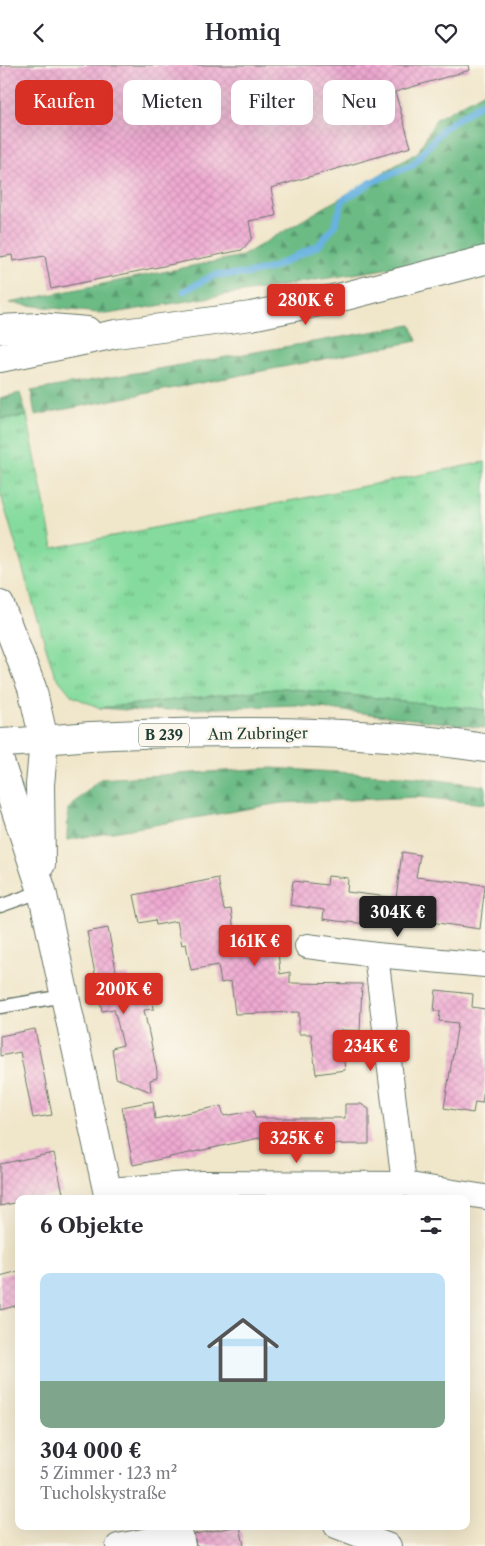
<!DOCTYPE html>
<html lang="de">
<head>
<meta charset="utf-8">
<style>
	:root { --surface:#fff; --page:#f7f7f7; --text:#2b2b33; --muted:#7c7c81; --accent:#d93025 }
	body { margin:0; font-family:"Libre Caslon Text",serif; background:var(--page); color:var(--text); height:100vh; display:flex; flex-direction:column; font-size:19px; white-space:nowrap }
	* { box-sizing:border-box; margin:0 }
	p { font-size:16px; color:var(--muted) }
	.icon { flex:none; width:28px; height:28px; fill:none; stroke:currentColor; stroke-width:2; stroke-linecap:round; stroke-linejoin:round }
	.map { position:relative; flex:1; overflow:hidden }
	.panel { position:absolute; left:15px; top:1130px; width:455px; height:335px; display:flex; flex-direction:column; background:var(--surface); border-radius:10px; box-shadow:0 5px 20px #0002 }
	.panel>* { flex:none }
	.top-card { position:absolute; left:15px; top:15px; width:455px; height:45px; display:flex; gap:10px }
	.price { position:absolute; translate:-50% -42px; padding:0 11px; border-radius:5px; background:var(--accent); color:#fff; font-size:16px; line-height:32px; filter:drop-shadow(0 1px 2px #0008) }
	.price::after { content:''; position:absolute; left:50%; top:30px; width:15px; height:11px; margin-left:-8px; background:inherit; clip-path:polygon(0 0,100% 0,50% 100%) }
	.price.on { background:#222; color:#fff }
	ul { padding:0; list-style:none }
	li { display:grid; align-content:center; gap:10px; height:265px; padding:0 25px }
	li span { display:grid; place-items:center; height:155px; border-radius:10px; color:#555 }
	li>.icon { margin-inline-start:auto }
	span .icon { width:90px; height:90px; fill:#fffc; stroke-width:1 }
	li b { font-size:21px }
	h2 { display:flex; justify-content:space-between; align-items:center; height:60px; padding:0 25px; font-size:21px }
	.chip { padding:0 18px; border-radius:10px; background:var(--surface); box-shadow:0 5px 20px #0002; font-size:18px; line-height:45px }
	.chip.on { background:var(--accent); color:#fff }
	header { display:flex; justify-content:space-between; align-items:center; height:65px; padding:0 25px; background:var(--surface); font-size:22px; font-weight:600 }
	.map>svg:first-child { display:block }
	.grass { fill:url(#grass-tufts); stroke:#528c69 }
	.forest { fill:url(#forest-firs); stroke:#467c5c }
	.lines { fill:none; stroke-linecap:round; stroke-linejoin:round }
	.stream { stroke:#67b2e0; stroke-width:7 }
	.building { fill:url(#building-cross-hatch) }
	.lane-casing { stroke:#687868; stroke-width:15 }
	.street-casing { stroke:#687868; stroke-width:26 }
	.secondary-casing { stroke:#687868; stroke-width:30 }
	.primary-casing { stroke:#687868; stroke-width:30 }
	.lane { stroke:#fff; stroke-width:12 }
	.street { stroke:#fff; stroke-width:24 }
	.secondary { stroke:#fff; stroke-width:28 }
	.primary { stroke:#fff; stroke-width:28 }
	.labels { text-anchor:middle; stroke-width:5; stroke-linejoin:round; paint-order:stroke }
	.shield { fill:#fbf7ec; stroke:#61756b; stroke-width:1 }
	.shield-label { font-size:14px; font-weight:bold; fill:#1f3d34 }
	.street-label { font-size:15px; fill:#1f3d34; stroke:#fbf7ec }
</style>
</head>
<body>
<header><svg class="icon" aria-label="back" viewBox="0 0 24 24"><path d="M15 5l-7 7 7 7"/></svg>Homiq<svg class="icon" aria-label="heart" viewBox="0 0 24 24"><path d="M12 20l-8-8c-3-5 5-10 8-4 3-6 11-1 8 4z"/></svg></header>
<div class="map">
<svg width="485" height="1481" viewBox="0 0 485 1481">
	<defs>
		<pattern id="grass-tufts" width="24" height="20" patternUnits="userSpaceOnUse" patternTransform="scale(1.25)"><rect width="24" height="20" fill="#85db9e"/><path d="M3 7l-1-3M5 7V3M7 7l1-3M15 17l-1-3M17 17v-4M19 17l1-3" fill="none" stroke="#6cb382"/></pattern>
		<pattern id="forest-firs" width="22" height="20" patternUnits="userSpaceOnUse" patternTransform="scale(1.25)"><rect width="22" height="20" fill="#6cbb85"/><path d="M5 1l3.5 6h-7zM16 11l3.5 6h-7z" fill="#58996e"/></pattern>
		<pattern id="building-cross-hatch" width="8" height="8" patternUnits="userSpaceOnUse" patternTransform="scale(1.25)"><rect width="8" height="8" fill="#efa9d1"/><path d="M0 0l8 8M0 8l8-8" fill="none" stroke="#cc92b4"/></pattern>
	</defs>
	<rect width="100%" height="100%" fill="#fbf7ec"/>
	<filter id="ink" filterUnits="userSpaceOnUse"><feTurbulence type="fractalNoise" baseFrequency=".02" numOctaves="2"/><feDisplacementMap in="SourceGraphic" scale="10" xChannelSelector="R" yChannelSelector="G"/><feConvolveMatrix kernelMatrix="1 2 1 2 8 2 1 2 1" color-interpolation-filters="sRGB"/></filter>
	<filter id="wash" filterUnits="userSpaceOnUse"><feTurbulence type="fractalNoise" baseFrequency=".0096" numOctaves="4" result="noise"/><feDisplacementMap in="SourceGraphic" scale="20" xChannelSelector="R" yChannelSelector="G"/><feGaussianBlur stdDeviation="1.12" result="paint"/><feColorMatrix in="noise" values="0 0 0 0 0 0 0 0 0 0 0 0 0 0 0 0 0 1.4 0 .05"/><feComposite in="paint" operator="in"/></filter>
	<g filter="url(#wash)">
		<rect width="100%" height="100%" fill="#f0e6ca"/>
		<!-- grass -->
		<path class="grass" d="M27,351L53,483L485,397V645L284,623L100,643L72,631L54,609L0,427V354Z"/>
		<!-- forest -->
		<g class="forest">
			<path d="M485,27V180L440,195L107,249L9,238L242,191L418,87L436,54Z"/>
			<path d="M411,260L417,276L35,350L31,326Z"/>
			<path d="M20,328L27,351L0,354V333Z"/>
			<path d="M284,623L485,645V663L296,640L140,646L100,643Z"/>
			<path d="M271,703L414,712L485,721V739L419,732L281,738L67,775L68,744L100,714Z"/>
		</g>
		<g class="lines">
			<!-- stream -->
			<path class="stream" d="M184,226L214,210L246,209L272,203L319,180L335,160L343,135L372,117L413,100L443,64L485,36"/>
		</g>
		<g id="blocks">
			<!-- building -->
			<g class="building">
				<path d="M0,0H469L470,5L395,27L411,82L271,123L276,151L249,156L252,173L242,185L51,224L45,191L13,196L12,190L0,192Z"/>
				<path d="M402,787L420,790L416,812L485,820L480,864L416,855L415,859L392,855L391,861L337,856L323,854L324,845L290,840L293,816L327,820L328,811L348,813L347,827L396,833Z"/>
				<path d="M218,813L224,845L231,844L234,865L276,861L280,909L290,907V918L362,919L360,966L340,965L345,1005L316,1009L311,969H299V947L235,949L231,916L221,918L218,900L191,905L186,879L182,880L177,856L156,860L155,855L140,858L134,830Z"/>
				<path d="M108,863L117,911L128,909L132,928L151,925L154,944L144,945L157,1006V1013L150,1015L151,1027L116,1013L112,983L123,980L114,944L102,946L87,867Z"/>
				<path d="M436,925L473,929L472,942L485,944V1018L482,1038L475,1037L473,1048L444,1043L458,958L439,956L440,946H434Z"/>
				<path d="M35,964L52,1050L33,1053L20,987L0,991V971Z"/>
				<path d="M153,1036L155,1054L221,1041L224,1051L254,1046L255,1053H345V1039H361L369,1044V1079L273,1080V1070L133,1100L122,1042Z"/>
				<path d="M54,1088L63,1128L35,1134H19V1137L0,1141V1099Z"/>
				<path d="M19,1206V1240L0,1245V1211Z"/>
				<path d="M240,1461L244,1481H196L194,1469Z"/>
			</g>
		</g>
	</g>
	<g filter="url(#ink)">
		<use href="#blocks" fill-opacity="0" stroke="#687868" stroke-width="1"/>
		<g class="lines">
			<defs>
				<g id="lane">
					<path d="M0,841L42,826"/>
					<path d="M0,942L64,931"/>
				</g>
				<g id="street">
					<path d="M307,881L376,890L485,900"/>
					<path d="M376,890L404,1119"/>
					<path d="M107,1125L203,1118L404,1119L485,1132"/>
					<path d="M336,1461L389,1481"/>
					<path d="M118,1481L179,1469"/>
				</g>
				<g id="secondary">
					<path d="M0,264L39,262L87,266"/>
					<path d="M0,293L116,269L251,251L338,233L485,195"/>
					<path d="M0,540L32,623L44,675L40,720L41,799"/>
					<path d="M0,697L42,826L109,1134"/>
					<path d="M177,1461L181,1481"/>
				</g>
				<path id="primary" d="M0,678C30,677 61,673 91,671C221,665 356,663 485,683"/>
			</defs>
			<!-- lane casing -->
			<use href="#lane" class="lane-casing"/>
			<!-- street casing -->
			<use href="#street" class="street-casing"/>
			<!-- secondary casing -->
			<use href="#secondary" class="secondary-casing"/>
			<!-- primary casing -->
			<use href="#primary" class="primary-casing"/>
			<!-- lane -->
			<use href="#lane" class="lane"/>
			<!-- street -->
			<use href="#street" class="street"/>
			<!-- secondary -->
			<use href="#secondary" class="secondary"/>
			<!-- primary -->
			<use href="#primary" class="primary"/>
		</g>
	</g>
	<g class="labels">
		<!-- shield labels -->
		<rect class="shield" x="139" y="658.5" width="50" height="23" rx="4"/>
		<g class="shield-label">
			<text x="164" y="675">B 239</text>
		</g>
		<!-- street labels -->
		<g class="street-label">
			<text transform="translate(258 669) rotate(-1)" y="5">Am Zubringer</text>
		</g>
	</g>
</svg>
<b class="price" style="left:306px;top:261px">280K €</b>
<b class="price on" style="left:398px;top:873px">304K €</b>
<b class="price" style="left:255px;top:902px">161K €</b>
<b class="price" style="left:124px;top:950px">200K €</b>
<b class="price" style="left:371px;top:1007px">234K €</b>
<b class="price" style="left:297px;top:1099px">325K €</b>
<div class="top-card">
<a class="chip on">Kaufen</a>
<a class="chip">Mieten</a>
<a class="chip">Filter</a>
<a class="chip">Neu</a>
</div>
<section class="panel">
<h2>6 Objekte<svg class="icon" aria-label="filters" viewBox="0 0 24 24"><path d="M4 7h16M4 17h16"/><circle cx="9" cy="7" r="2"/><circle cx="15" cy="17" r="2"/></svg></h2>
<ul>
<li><span style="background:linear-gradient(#bfe0f5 70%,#7fa58c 0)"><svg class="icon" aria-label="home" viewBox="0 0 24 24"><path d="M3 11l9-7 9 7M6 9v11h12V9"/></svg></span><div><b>304 000 €</b><p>5 Zimmer · 123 m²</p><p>Tucholskystraße</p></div></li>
</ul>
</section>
</div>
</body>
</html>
